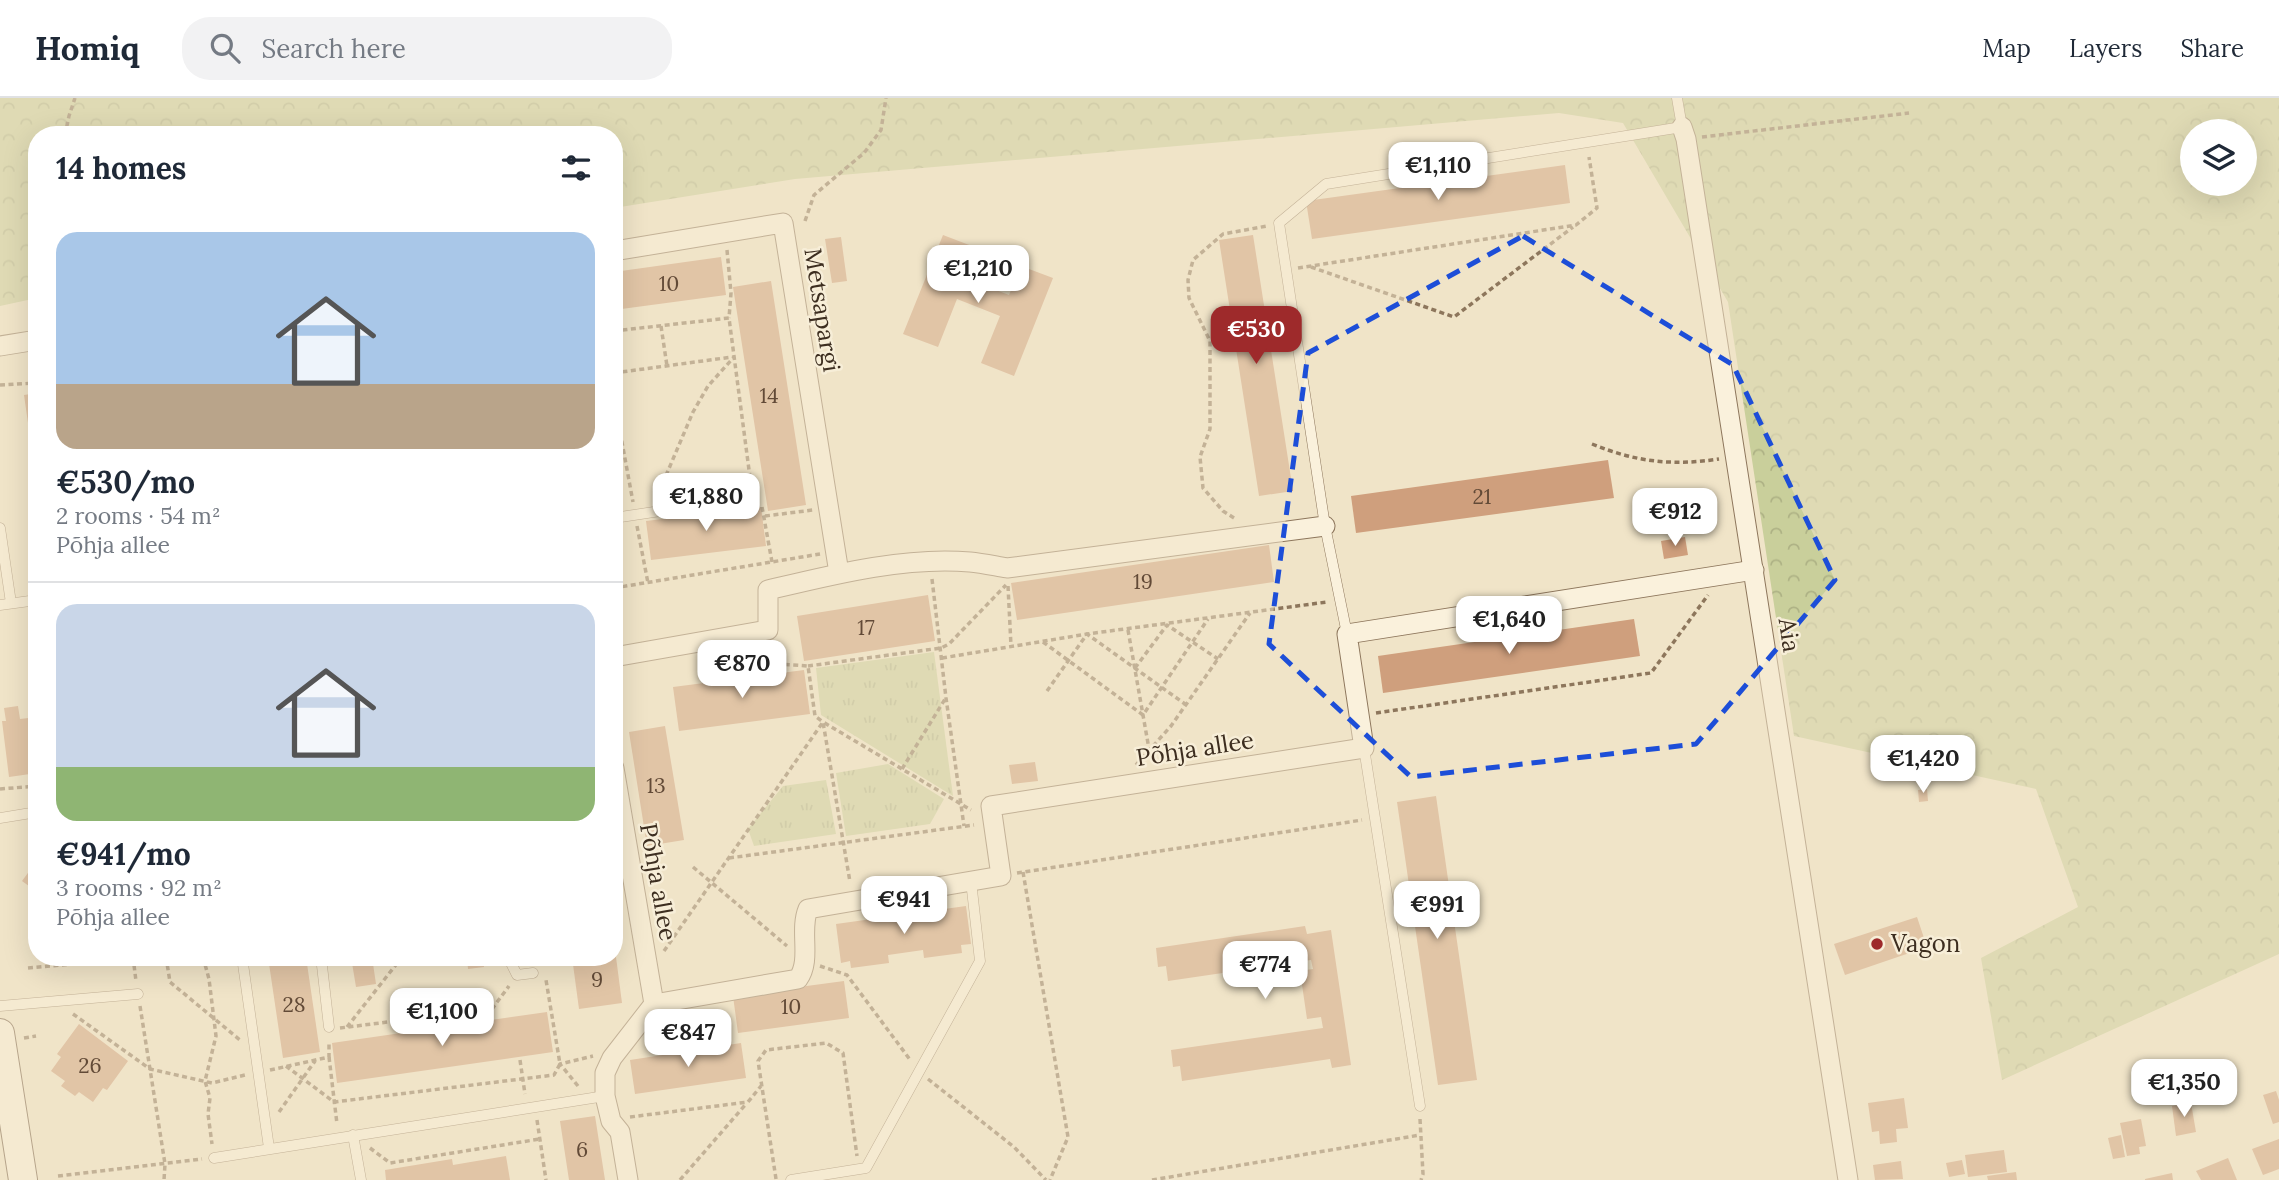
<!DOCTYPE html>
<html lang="en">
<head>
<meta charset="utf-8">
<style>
	:root { --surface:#fff; --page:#f2f2f3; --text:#1f2937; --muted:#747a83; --line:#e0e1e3; --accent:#9e2a2b }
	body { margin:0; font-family:Lora,serif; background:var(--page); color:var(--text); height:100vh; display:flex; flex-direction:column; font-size:26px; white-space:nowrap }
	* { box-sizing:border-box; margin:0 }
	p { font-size:23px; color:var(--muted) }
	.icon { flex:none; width:38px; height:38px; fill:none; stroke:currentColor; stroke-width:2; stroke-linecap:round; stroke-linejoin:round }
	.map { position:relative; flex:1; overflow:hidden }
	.drawer { position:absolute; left:28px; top:28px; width:595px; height:840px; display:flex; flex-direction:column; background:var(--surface); border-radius:28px; box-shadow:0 7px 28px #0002 }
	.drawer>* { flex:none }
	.buttons { position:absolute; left:2180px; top:21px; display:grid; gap:14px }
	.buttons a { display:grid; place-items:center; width:77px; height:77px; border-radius:50%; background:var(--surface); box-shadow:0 7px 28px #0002; font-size:35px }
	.price { position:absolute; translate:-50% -60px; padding:0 16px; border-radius:14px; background:#fff; color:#222; font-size:23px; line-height:46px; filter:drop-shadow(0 2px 4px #0008) }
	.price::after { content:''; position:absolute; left:50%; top:42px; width:21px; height:16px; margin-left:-10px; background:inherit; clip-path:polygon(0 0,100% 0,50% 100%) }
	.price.selected { background:var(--accent); color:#fff }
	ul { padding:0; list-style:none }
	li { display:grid; align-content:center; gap:14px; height:371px; padding:0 28px }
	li+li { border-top:2px solid var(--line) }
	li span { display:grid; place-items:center; height:217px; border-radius:21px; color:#555 }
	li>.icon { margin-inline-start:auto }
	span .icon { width:126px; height:126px; fill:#fffc; stroke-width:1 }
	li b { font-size:30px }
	h2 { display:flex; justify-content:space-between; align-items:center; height:84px; padding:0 28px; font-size:30px }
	header { display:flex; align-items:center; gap:42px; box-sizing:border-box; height:98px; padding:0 35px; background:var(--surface); border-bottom:2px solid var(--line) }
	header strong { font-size:33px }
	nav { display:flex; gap:38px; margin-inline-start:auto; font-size:24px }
	.search { width:490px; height:63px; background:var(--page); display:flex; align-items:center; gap:18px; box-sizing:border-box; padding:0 24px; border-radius:28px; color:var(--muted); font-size:26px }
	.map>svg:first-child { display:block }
	.forest { fill:url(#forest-crowns); fill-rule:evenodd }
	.park { fill:url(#park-tufts) }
	.building { fill:#cf9f7d }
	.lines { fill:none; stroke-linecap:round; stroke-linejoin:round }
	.lane-casing { stroke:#8d765c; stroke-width:11 }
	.street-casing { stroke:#8d765c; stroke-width:21 }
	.secondary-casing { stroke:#6f573f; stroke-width:30 }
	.path { stroke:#8d765c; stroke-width:3.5; stroke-dasharray:5 3.5; stroke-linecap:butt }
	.lane { stroke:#faf1dc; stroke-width:10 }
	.street { stroke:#faf1dc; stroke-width:19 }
	.secondary { stroke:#faf1dc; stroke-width:28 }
	.marked { fill:none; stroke:#1d4ed8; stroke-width:5; stroke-dasharray:14 9; stroke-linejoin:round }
	.poi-dot { fill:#9e2a2b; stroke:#f7eed8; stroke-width:2.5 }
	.labels { text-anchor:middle; stroke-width:5; stroke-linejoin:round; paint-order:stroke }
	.number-label { font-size:21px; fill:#624a37 }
	.street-label { font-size:24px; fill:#3d2e20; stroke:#f7eed8 }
	.poi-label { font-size:24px; fill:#3d2e20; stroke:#f7eed8; text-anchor:start }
</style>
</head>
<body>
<header>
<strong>Homiq</strong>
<div class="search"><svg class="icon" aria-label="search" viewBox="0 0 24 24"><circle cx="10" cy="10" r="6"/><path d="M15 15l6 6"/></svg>Search here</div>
<nav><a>Map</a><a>Layers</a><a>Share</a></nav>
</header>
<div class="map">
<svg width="2279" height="1082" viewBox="0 0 2279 1082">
	<defs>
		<pattern id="forest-crowns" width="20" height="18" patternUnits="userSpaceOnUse" patternTransform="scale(1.75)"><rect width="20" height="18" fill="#c9cf9b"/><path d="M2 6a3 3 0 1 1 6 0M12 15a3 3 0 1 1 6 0" fill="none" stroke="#aeb285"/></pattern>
		<pattern id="park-tufts" width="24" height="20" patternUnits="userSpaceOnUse" patternTransform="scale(1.75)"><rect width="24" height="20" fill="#c9cf9b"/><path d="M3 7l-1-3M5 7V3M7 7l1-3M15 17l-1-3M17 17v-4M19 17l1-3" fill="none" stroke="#aeb285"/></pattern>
	</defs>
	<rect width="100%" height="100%" fill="#f0e4c8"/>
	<!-- forest -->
	<path class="forest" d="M0,0H2279V856L2002,982L1981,860L2078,809L2036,691L1794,638L1728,204L1623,25L1559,15L795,81L614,110V37H37V200L0,208ZM2193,33H2245V86H2193Z"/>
	<!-- park -->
	<g class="park">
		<path d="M934,554L953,698L821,617L816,570Z"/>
		<path d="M888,666L944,701L930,726L846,738L836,675Z"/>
		<path d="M826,682L836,736L754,748L748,731L783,688Z"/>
	</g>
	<!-- building -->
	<g class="building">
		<path d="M1565,67L1570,105L1312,141L1306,103Z"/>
		<path d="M943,137L977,150L965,180L1009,197L1021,168L1053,180L1014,278L981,265L1000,218L957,201L938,249L903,236Z"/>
		<path d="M1253,137L1293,393L1259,398L1219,142Z"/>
		<path d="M841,139L847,183L832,185L825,141Z"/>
		<path d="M721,159L726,197L614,212V174Z"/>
		<path d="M771,183L806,407L768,413L733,189Z"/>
		<path d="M37,295V374H35L24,297Z"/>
		<path d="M1608,362L1614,400L1356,435L1351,398Z"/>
		<path d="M761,409L766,448L651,462L646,423Z"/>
		<path d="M1685,439L1688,457L1664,461L1661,443Z"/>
		<path d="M1269,447L1274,484L1017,522L1011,485Z"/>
		<path d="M928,497L935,543L804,563L797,518Z"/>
		<path d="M1634,521L1640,558L1383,595L1378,558Z"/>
		<path d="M804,572L810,616L679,633L673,589Z"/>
		<path d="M18,608L20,621L37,619V675L9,679L2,623H6L4,610Z"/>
		<path d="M665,628L684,742L647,748L629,634Z"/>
		<path d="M1035,664L1038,683L1012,686L1009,667Z"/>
		<path d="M1927,691L1928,703L1919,704L1918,692Z"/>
		<path d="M1436,698L1477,982L1438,987L1397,704Z"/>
		<path d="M37,756V801L33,799L37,794L22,783L33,768L30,766Z"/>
		<path d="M966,808L971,846L961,847L962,855L924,860L923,852L888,857L889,865L851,870L850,863L841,865L836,826Z"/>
		<path d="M1917,819L1927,849L1845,877L1834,846Z"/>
		<path d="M1305,828L1307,836L1331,832L1351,967L1332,970L1330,961L1182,983L1180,968L1173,969L1171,952L1323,930L1321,919L1307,921L1300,873L1313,871L1311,862L1168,883L1166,868L1158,869L1156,850Z"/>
		<path d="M268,859H306L320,954L283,960Z"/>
		<path d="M351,859H372L376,886L356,889Z"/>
		<path d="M467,859H483L484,869L468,871Z"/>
		<path d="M572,859H616L622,905L579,911Z"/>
		<path d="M844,883L849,920L738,935L733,898Z"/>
		<path d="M547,914L553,954L337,985L332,945Z"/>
		<path d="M79,926L128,963L107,992L103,990L93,1004L79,994L75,998L61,988L65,983L51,973L61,959L57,956Z"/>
		<path d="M741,945L746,980L635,996L630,962Z"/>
		<path d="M2276,993L2279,1002V1024L2273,1026L2263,997Z"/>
		<path d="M1904,1000L1908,1030L1896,1031L1897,1044L1880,1046L1879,1033L1872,1034L1868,1005Z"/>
		<path d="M2191,1005L2196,1034L2176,1038L2172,1008Z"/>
		<path d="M595,1018L605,1082H569L560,1023Z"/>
		<path d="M2141,1021L2146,1048L2139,1049L2140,1056L2127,1058L2120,1025Z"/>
		<path d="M2121,1037L2125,1059L2113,1061L2108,1040Z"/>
		<path d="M2279,1041V1071L2263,1077L2252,1051Z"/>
		<path d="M2004,1052L2007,1074L1968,1079L1965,1057Z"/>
		<path d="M506,1058L510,1082H386L385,1072L452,1061L453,1067Z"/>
		<path d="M2228,1060L2237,1082H2201L2196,1073Z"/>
		<path d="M1962,1062L1965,1076L1949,1079L1946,1065Z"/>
		<path d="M1901,1063L1903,1081L1875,1082L1873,1067Z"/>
		<path d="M2016,1074L2017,1082H1988L1987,1078Z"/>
		<path d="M2172,1075L2173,1082H2145V1081Z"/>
	</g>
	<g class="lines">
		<defs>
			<g id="lane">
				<path d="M614,420L753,399"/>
				<path d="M0,430L11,505"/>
				<path d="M0,507L37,502"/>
				<path d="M1347,536L1325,428L1279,125L1326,86L1682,29L1677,0"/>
				<path d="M1364,650L1420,1008"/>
				<path d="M0,720L37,714"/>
				<path d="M242,859L269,1050"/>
				<path d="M321,859L329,929"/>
				<path d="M508,859L517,877L533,875"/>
				<path d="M0,908L138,896"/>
				<path d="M353,1037L361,1082"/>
				<path d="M214,1060L605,998"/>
				<path d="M791,1082L866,1070L980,863L971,783"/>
			</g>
			<g id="street">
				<path d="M1682,29L1686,41L1848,1082"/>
				<path d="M614,153L783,125L839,475"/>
				<path d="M0,248L37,242"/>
				<path d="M614,559L768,532V492C831,477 906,458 970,464C982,465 995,468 1007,470L1325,428"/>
				<path d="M614,670L654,906"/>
				<path d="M628,1082L620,1034L611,1023L605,998V975L612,960L654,906L798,881C812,862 799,833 808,811L1001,778L991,708L1364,650L1347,536L1754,472"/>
			</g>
			<path id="secondary" d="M0,935L23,1082"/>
		</defs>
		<!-- lane casing -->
		<use href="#lane" class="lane-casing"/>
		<!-- street casing -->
		<use href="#street" class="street-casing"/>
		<!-- secondary casing -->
		<use href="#secondary" class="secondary-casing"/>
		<!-- path -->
		<g class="path">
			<path d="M65,37L69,18L75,0"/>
			<path d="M1702,39L1909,15"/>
			<path d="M805,123L814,97L864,55L881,32L886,0"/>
			<path d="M727,152L731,195L729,220"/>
			<path d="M1311,169L1454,219L1573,129"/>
			<path d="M1298,170L1576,127L1597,110L1589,59"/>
			<path d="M661,228L667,268"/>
			<path d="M614,233L729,220L751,387"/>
			<path d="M614,275L732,259"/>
			<path d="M0,287L37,285"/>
			<path d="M614,301L633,404"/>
			<path d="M1592,346C1636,364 1672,368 1719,361"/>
			<path d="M656,401L693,314L708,288L734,259"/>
			<path d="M762,409L772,464"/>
			<path d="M765,418L813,412"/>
			<path d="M1234,420L1223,413L1203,390L1200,359L1210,331V243L1189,200L1188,182L1193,162L1223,136L1267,128"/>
			<path d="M637,428L648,485"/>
			<path d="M932,481L946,600L964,728"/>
			<path d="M1008,488L1011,548"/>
			<path d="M614,490L820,456"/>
			<path d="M1128,532L1149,651"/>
			<path d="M1043,544L1143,617L1208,521"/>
			<path d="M772,549L777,566L808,568L815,618L823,624L850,784"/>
			<path d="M942,560L1087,536L1327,504"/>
			<path d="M808,568L941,550L949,546L1006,487"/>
			<path d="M1135,570L1167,527L1218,561"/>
			<path d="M1047,593L1087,536L1185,606"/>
			<path d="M1376,615L1651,575L1708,497"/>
			<path d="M1136,667L1171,628L1250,515"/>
			<path d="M902,671L945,601"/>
			<path d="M0,691L37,688"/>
			<path d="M729,760L974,727"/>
			<path d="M693,769L787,848"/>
			<path d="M1023,774L1068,1039L1050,1082"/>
			<path d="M1017,775L1362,722"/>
			<path d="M664,853L823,624L971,712"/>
			<path d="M133,859L136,883"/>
			<path d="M166,859L170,884L240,942"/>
			<path d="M203,859L209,881L216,938L205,983L210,1000L208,1016L212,1046"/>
			<path d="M820,868L847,877L911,963"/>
			<path d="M28,870L152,859"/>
			<path d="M140,908L165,1066L164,1082"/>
			<path d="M73,916L150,971L212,985L245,977"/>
			<path d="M347,929L402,859"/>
			<path d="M340,930L492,911L509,888"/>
			<path d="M24,940L36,938"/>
			<path d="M329,959L337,1026"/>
			<path d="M520,962L525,996"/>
			<path d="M286,968L334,1004L554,977L560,966L546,882"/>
			<path d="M270,972L329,959V943"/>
			<path d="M928,981L1014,1049L1046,1082"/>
			<path d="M578,988L560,966L593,958"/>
			<path d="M279,1014L315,963"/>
			<path d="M630,1019L748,1004L761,988"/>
			<path d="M1420,1021L1423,1076L1421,1082"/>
			<path d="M537,1022L546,1082"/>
			<path d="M370,1050L390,1065L540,1041"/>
			<path d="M58,1078L202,1061"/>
			<path d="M776,1081L758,963L766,952L826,945L843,955L857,1058"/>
			<path d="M680,1082L746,1006"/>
			<path d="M1152,1082L1420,1037"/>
		</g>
		<!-- lane -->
		<use href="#lane" class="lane"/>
		<!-- street -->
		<use href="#street" class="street"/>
		<!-- secondary -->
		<use href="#secondary" class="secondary"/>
	</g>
	<!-- marked area -->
	<path d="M0 0H2279V1082H0ZM1523,138L1733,267L1835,482L1696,646L1411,679L1269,546L1308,255Z" fill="#f0e4c8" fill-opacity=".55" fill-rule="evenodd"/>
	<path class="marked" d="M1523,138L1733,267L1835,482L1696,646L1411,679L1269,546L1308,255Z"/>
	<!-- markers -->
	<circle class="poi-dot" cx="1877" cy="846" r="7"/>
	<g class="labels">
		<!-- number labels -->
		<g class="number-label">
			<text x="669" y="193">10</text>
			<text x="769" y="305">14</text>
			<text x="1482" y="406">21</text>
			<text x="1143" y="491">19</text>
			<text x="866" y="537">17</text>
			<text x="656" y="695">13</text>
			<text x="597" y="889">9</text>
			<text x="294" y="914">28</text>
			<text x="791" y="916">10</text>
			<text x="90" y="975">26</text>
			<text x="582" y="1059">6</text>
		</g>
		<!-- street labels -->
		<g class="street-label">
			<text transform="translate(822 212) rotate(81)" y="8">Metsapargi</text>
			<text transform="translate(1789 537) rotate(81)" y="8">Aia</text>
			<text transform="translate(1195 651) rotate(-9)" y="8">Põhja allee</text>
			<text transform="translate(658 784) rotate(80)" y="8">Põhja allee</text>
		</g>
		<!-- poi labels -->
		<g class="poi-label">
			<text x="1891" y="854">Vagon</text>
		</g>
	</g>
</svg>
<div class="buttons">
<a><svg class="icon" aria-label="layers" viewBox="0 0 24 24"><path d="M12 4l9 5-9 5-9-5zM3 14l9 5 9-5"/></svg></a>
</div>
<b class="price" style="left:1438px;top:104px">€1,110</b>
<b class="price" style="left:978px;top:207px">€1,210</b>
<b class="price selected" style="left:1256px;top:268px">€530</b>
<b class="price" style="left:706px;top:435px">€1,880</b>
<b class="price" style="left:1675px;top:450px">€912</b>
<b class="price" style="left:1509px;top:558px">€1,640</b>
<b class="price" style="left:742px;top:602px">€870</b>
<b class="price" style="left:1923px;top:697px">€1,420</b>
<b class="price" style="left:904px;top:838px">€941</b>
<b class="price" style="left:1437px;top:843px">€991</b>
<b class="price" style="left:1265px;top:903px">€774</b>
<b class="price" style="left:442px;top:950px">€1,100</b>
<b class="price" style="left:688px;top:971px">€847</b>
<b class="price" style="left:2184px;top:1021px">€1,350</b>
<section class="drawer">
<h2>14 homes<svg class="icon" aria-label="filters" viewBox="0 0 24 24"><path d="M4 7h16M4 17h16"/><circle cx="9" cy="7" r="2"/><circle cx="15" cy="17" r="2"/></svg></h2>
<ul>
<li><span style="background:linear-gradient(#a9c7e8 70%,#b9a48a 0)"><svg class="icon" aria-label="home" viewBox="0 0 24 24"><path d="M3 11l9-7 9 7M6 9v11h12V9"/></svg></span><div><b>€530/mo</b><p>2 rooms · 54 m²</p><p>Põhja allee</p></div></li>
<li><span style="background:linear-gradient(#c9d6e8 75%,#8fb573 0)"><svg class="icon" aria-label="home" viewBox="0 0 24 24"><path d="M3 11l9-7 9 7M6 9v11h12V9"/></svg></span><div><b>€941/mo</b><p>3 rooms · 92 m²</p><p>Põhja allee</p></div></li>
</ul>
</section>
</div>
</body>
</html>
